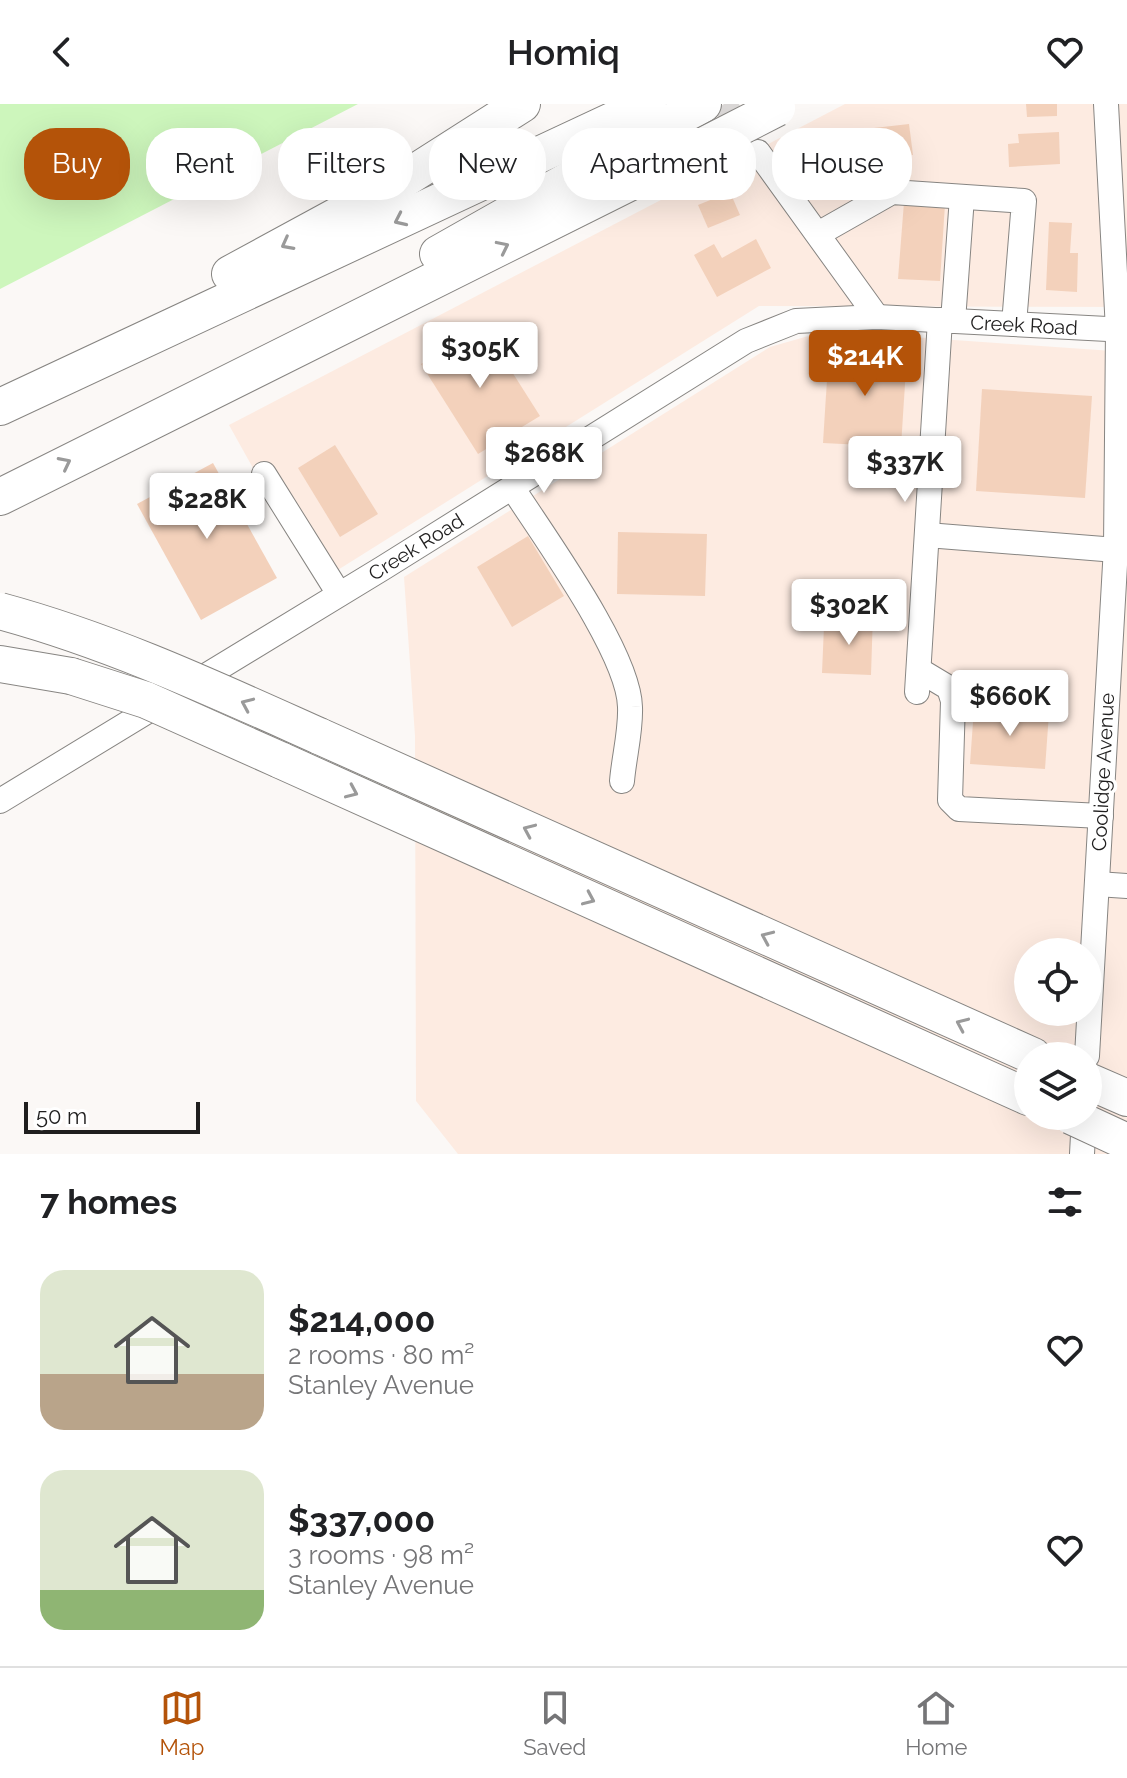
<!DOCTYPE html>
<html lang="en">
<head>
<meta charset="utf-8">
<style>
	:root { --surface:#fff; --page:#f2f2f2; --text:#202124; --muted:#757577; --line:#e0e0e0; --accent:#b45309 }
	body { margin:0; font-family:Raleway,sans-serif; background:var(--page); color:var(--text); height:100vh; display:flex; flex-direction:column; font-size:30px; white-space:nowrap }
	* { box-sizing:border-box; margin:0 }
	p { font-size:26px; color:var(--muted) }
	.icon { flex:none; width:44px; height:44px; fill:none; stroke:currentColor; stroke-width:2; stroke-linecap:round; stroke-linejoin:round }
	.map { position:relative; height:1050px; overflow:hidden }
	.details { display:flex; flex-direction:column; background:var(--surface); flex:1 }
	.details>* { flex:none }
	.guide { position:absolute; left:24px; top:24px; width:1080px; height:72px; display:flex; gap:16px }
	.controls { position:absolute; left:1014px; top:834px; display:grid; gap:16px }
	.controls a { display:grid; place-items:center; width:88px; height:88px; border-radius:50%; background:var(--surface); box-shadow:0 8px 32px #0002; font-size:40px }
	.scale { position:absolute; left:24px; bottom:20px; width:176px; box-sizing:border-box; padding-left:8px; border:4px solid #1f1e1e; border-top:0; font-size:22px; line-height:28px; white-space:nowrap; color:#1f1e1e; -webkit-text-stroke:6px #fff; paint-order:stroke }
	.price { position:absolute; translate:-50% -68px; padding:0 18px; border-radius:8px; background:#fff; color:#222; font-size:26px; line-height:52px; filter:drop-shadow(0 2px 4px #0008) }
	.price::after { content:''; position:absolute; left:50%; top:48px; width:24px; height:18px; margin-left:-12px; background:inherit; clip-path:polygon(0 0,100% 0,50% 100%) }
	.price.active { background:var(--accent); color:#fff }
	ul { padding:0; list-style:none }
	li { display:flex; align-items:center; gap:24px; height:200px; padding:0 40px }
	li span { display:grid; place-items:center; flex:none; width:224px; height:160px; border-radius:24px; color:#555 }
	li>.icon { margin-inline-start:auto }
	span .icon { width:96px; height:96px; fill:#fffc; stroke-width:1 }
	li b { font-size:34px }
	h2 { display:flex; justify-content:space-between; align-items:center; height:96px; padding:0 40px; font-size:34px }
	.pill { padding:0 28px; border-radius:32px; background:var(--surface); box-shadow:0 8px 32px #0002; font-size:28px; line-height:72px }
	.pill.active { background:var(--accent); color:#fff }
	header { display:flex; justify-content:space-between; align-items:center; height:104px; padding:0 40px; background:var(--surface); font-size:36px; font-weight:600 }
	.tab-bar { display:flex; justify-content:space-around; align-items:center; height:112px; border-top:2px solid var(--line); background:var(--surface); font-size:22px; color:var(--muted) }
	.tab-bar a { display:grid; justify-items:center; gap:4px }
	.tab-bar .active { color:var(--accent) }
	.map>svg:first-child { display:block }
	.industrial { fill:#fdebe1; fill-rule:evenodd }
	.green { fill:#cdf6bc }
	.building { fill:#f3d1bb }
	.lines { fill:none; stroke-linecap:round; stroke-linejoin:round }
	.minor-tunnel { stroke:#dad7d6; stroke-width:24; stroke-dasharray:24 12; stroke-linecap:butt }
	.minor-casing { stroke:#878582; stroke-width:26 }
	.highway-casing { stroke:#878582; stroke-width:38 }
	.minor { stroke:#fff; stroke-width:24 }
	.highway { stroke:#fff; stroke-width:36 }
	.highway-bridge-casing { stroke:#878582; stroke-width:38; stroke-linecap:butt }
	.highway-bridge { stroke:#fff; stroke-width:36 }
	.oneway { stroke:#9a9a9a }
	.labels { text-anchor:middle; stroke-width:7; stroke-linejoin:round; paint-order:stroke }
	.street-label { font-size:20px; fill:#1f1e1e; stroke:#fff }
</style>
</head>
<body>
<header><svg class="icon" aria-label="back" viewBox="0 0 24 24"><path d="M15 5l-7 7 7 7"/></svg>Homiq<svg class="icon" aria-label="heart" viewBox="0 0 24 24"><path d="M12 20l-8-8c-3-5 5-10 8-4 3-6 11-1 8 4z"/></svg></header>
<div class="map">
<svg width="1127" height="1050" viewBox="0 0 1127 1050">
	<rect width="100%" height="100%" fill="#fbf8f6"/>
	<!-- industrial -->
	<g class="industrial">
		<path d="M845,0H1127V203L759,202L317,479L229,321Z"/>
		<path d="M826,227L1127,248V1050H458L416,997L415,632L404,473L770,243ZM1028,848H1088V908H1028ZM1028,952H1088V1012H1028Z"/>
	</g>
	<!-- green -->
	<path class="green" d="M0,0H358L0,185Z"/>
	<!-- building -->
	<g class="building">
		<path d="M1026,0H1057V12L1027,13Z"/>
		<path d="M909,20L913,51L879,56L874,24Z"/>
		<path d="M1059,28L1060,60L1009,63L1008,40L1019,39L1018,30Z"/>
		<path d="M730,88L740,111L708,124L698,101Z"/>
		<path d="M904,98L945,100L940,177L898,175Z"/>
		<path d="M1049,118L1072,119L1070,149H1078L1077,188L1046,186Z"/>
		<path d="M756,135L771,164L717,193L694,151L714,140L722,154Z"/>
		<path d="M483,222L540,312L478,350L421,260Z"/>
		<path d="M829,244L907,248L901,343L823,339Z"/>
		<path d="M982,285L1092,292L1085,394L976,387Z"/>
		<path d="M335,341L378,410L340,433L298,364Z"/>
		<path d="M213,359L277,474L201,516L137,400Z"/>
		<path d="M618,428L707,430L705,492L617,490Z"/>
		<path d="M528,432L564,492L512,523L477,463Z"/>
		<path d="M851,508L873,509L871,571L822,569L824,522L850,523Z"/>
		<path d="M974,604L1049,609L1045,665L970,660Z"/>
	</g>
	<g class="lines">
		<!-- minor-tunnel -->
		<path class="minor-tunnel" d="M724,0L748,34"/>
		<defs>
			<g id="minor">
				<path d="M758,48L877,213"/>
				<path d="M818,130L892,88L1024,97L1014,220"/>
				<path d="M953,217L962,93"/>
				<path d="M264,370L339,490"/>
				<path d="M512,383C544,433 629,549 630,603C631,627 624,653 622,677"/>
				<path d="M927,431L1116,446"/>
				<path d="M919,566L949,584L953,597L950,696L959,705L1101,712"/>
				<path d="M917,588L940,216"/>
				<path d="M0,697L383,464L746,237L796,217L877,213L1127,226"/>
				<path d="M1097,780L1127,782"/>
				<path d="M1087,952L1116,443L1118,226L1106,0"/>
				<path d="M1082,1050L1084,1012"/>
			</g>
			<g id="highway">
				<path d="M438,150L703,0"/>
				<path d="M230,170L403,76L522,0"/>
				<path d="M0,303L648,0"/>
				<path d="M0,393L697,45"/>
				<path d="M0,560L71,572"/>
				<path d="M319,632L1033,952"/>
				<path d="M280,656L1028,993"/>
				<path d="M1088,977L1127,994"/>
			</g>
		</defs>
		<!-- minor casing -->
		<use href="#minor" class="minor-casing"/>
		<!-- highway casing -->
		<use href="#highway" class="highway-casing"/>
		<!-- minor -->
		<use href="#minor" class="minor"/>
		<!-- highway -->
		<use href="#highway" class="highway"/>
		<defs>
			<g id="highway-bridge">
				<path d="M697,45L777,4"/>
				<path d="M0,507C111,537 214,585 319,632"/>
				<path d="M71,572L146,596L280,656"/>
				<path d="M1071,1012L1127,1038"/>
			</g>
		</defs>
		<!-- highway-bridge casing -->
		<use href="#highway-bridge" class="highway-bridge-casing"/>
		<!-- highway-bridge -->
		<use href="#highway-bridge" class="highway-bridge"/>
	</g>
	<!-- one-way arrows -->
	<defs><path id="oneway-chevron" d="M-2-3.5L2.5 0L-2 3.5" fill="none" stroke-width="1.6" stroke-linecap="round" stroke-linejoin="round" transform="scale(2)"/></defs>
	<g class="oneway">
		<use href="#oneway-chevron" transform="translate(400 116) rotate(155)"/>
		<use href="#oneway-chevron" transform="translate(287 140) rotate(152)"/>
		<use href="#oneway-chevron" transform="translate(503 143) rotate(-26)"/>
		<use href="#oneway-chevron" transform="translate(65 359) rotate(-27)"/>
		<use href="#oneway-chevron" transform="translate(247 600) rotate(-156)"/>
		<use href="#oneway-chevron" transform="translate(352 688) rotate(24)"/>
		<use href="#oneway-chevron" transform="translate(529 726) rotate(-156)"/>
		<use href="#oneway-chevron" transform="translate(589 795) rotate(24)"/>
		<use href="#oneway-chevron" transform="translate(767 833) rotate(-156)"/>
		<use href="#oneway-chevron" transform="translate(962 920) rotate(-156)"/>
	</g>
	<g class="labels">
		<!-- street labels -->
		<g class="street-label">
			<text transform="translate(1024 221) rotate(3)" y="7">Creek Road</text>
			<text transform="translate(416 443) rotate(-32)" y="7">Creek Road</text>
			<text transform="translate(1103 668) rotate(-87)" y="7">Coolidge Avenue</text>
		</g>
	</g>
</svg>
<div class="controls">
<a><svg class="icon" aria-label="locate" viewBox="0 0 24 24"><circle cx="12" cy="12" r="6"/><path d="M12 2v4M12 18v4M2 12h4M18 12h4"/></svg></a>
<a><svg class="icon" aria-label="layers" viewBox="0 0 24 24"><path d="M12 4l9 5-9 5-9-5zM3 14l9 5 9-5"/></svg></a>
</div>
<div class="scale">50 m</div>
<b class="price" style="left:480px;top:286px">$305K</b>
<b class="price active" style="left:865px;top:294px">$214K</b>
<b class="price" style="left:544px;top:391px">$268K</b>
<b class="price" style="left:905px;top:400px">$337K</b>
<b class="price" style="left:207px;top:437px">$228K</b>
<b class="price" style="left:849px;top:543px">$302K</b>
<b class="price" style="left:1010px;top:634px">$660K</b>
<div class="guide">
<a class="pill active">Buy</a>
<a class="pill">Rent</a>
<a class="pill">Filters</a>
<a class="pill">New</a>
<a class="pill">Apartment</a>
<a class="pill">House</a>
</div>
</div>
<section class="details">
<h2>7 homes<svg class="icon" aria-label="filters" viewBox="0 0 24 24"><path d="M4 7h16M4 17h16"/><circle cx="9" cy="7" r="2"/><circle cx="15" cy="17" r="2"/></svg></h2>
<ul>
<li><span style="background:linear-gradient(#dfe7d0 65%,#b9a48a 0)"><svg class="icon" aria-label="home" viewBox="0 0 24 24"><path d="M3 11l9-7 9 7M6 9v11h12V9"/></svg></span><div><b>$214,000</b><p>2 rooms · 80 m²</p><p>Stanley Avenue</p></div><svg class="icon" aria-label="heart" viewBox="0 0 24 24"><path d="M12 20l-8-8c-3-5 5-10 8-4 3-6 11-1 8 4z"/></svg></li>
<li><span style="background:linear-gradient(#dfe7d0 75%,#8fb573 0)"><svg class="icon" aria-label="home" viewBox="0 0 24 24"><path d="M3 11l9-7 9 7M6 9v11h12V9"/></svg></span><div><b>$337,000</b><p>3 rooms · 98 m²</p><p>Stanley Avenue</p></div><svg class="icon" aria-label="heart" viewBox="0 0 24 24"><path d="M12 20l-8-8c-3-5 5-10 8-4 3-6 11-1 8 4z"/></svg></li>
</ul>
</section>
<nav class="tab-bar">
<a class="active"><svg class="icon" aria-label="map" viewBox="0 0 24 24"><path d="M3 6l6-2 6 2 6-2v14l-6 2-6-2-6 2zM9 4v14M15 6v14"/></svg>Map</a>
<a><svg class="icon" aria-label="saved" viewBox="0 0 24 24"><path d="M7 4h10v16l-5-4-5 4z"/></svg>Saved</a>
<a><svg class="icon" aria-label="home" viewBox="0 0 24 24"><path d="M3 11l9-7 9 7M6 9v11h12V9"/></svg>Home</a>
</nav>
</body>
</html>
